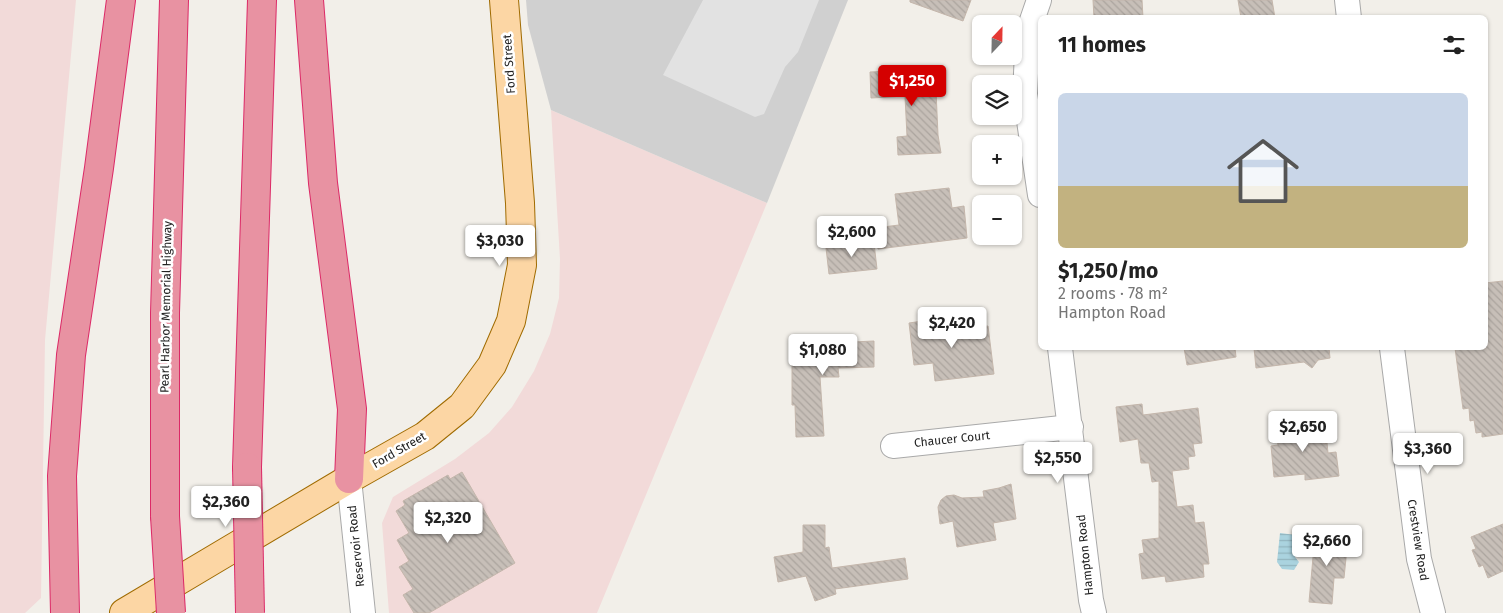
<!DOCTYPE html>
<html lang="en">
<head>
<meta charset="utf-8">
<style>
	:root { --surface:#fff; --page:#f2f2f2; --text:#222; --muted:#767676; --accent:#d40000 }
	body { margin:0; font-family:"Fira Sans",sans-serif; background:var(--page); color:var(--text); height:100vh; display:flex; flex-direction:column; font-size:19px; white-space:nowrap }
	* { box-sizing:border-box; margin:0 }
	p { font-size:16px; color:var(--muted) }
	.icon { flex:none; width:28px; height:28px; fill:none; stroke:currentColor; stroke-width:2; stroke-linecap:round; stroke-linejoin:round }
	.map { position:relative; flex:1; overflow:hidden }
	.side { position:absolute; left:1038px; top:15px; width:450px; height:335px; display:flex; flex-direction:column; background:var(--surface); border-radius:8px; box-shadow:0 1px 4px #0004 }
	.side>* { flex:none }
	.needle { width:32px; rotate:22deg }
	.tools { position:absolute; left:972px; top:15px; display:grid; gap:10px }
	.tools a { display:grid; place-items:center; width:50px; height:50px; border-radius:8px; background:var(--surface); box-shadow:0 1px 4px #0004; font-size:25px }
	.price { position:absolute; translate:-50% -42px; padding:0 11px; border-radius:5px; background:#fff; color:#222; font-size:16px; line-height:32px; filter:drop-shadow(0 1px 2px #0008) }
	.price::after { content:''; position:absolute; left:50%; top:30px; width:15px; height:11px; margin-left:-8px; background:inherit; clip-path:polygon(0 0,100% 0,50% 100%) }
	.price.selected { background:var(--accent); color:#fff }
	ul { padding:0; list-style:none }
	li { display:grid; align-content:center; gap:10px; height:265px; padding:0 20px }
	li span { display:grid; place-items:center; height:155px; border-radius:8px; color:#555 }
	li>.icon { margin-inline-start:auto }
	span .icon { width:90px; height:90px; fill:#fffc; stroke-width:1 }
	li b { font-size:21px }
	h2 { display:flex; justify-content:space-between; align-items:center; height:60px; padding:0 20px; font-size:21px }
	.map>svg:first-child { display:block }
	.commercial { fill:#f2dad9 }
	.religious { fill:#d0d0d0 }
	.parking { fill:#e2e2e2 }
	.water { fill:url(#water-rules) }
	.building { fill:url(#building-back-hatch); stroke:#c4b6ab }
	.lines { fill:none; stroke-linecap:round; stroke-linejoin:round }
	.minor-casing { stroke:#a9a9a9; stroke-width:26 }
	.major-casing { stroke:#a06b00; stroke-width:30 }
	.highway-casing { stroke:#dc2a67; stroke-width:30 }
	.minor { stroke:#fff; stroke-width:24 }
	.major { stroke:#fcd6a4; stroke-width:28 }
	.highway { stroke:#e892a2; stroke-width:28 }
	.highway-bridge-casing { stroke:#dc2a67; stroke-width:30; stroke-linecap:butt }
	.highway-bridge { stroke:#e892a2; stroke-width:28 }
	.labels { text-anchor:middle; stroke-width:5; stroke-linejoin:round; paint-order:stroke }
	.street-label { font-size:12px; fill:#222; stroke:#fff }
</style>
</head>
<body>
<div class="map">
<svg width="1503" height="613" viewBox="0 0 1503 613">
	<defs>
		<pattern id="water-rules" width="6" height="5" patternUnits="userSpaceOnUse" patternTransform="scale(1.25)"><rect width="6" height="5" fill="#aad3df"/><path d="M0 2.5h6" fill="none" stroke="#92b5bf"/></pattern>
		<pattern id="building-back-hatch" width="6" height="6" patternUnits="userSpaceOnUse" patternTransform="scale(1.25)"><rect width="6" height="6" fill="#c7bfb8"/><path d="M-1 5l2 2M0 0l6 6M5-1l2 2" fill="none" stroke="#aba49e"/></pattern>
	</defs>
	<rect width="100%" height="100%" fill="#f2efe9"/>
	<!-- commercial -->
	<g class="commercial">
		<path d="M0,0H76L45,340L41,598L25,613H0Z"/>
		<path d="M551,110L767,203L597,613H389L382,523L393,497L455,459L489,433L512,407L534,371L550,334L559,298L560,259Z"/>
	</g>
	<!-- religious -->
	<path class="religious" d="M526,0H848L767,203L551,110L528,25Z"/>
	<!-- parking -->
	<path class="parking" d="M703,0H819L798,52L785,67L764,114L755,117L663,75Z"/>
	<!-- water -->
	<path class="water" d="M1280,533L1296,535L1295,557L1299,562L1294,570L1282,569L1277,562Z"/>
	<!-- building -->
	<g class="building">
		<path d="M910,0H971L963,21L910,2Z"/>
		<path d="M1093,0H1142L1143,18H1094Z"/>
		<path d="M1238,0H1272L1275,18H1241Z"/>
		<path d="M935,69L938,135L941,153L898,155L897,137L907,136L905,96L871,98L870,72Z"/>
		<path d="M949,188L952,208L964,206L967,238L878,249L875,228L899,225L895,194Z"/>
		<path d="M874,243L877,269L829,274L826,248Z"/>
		<path d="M1503,281V434L1482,437V432L1476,433L1474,420L1470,421L1469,408L1463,409L1455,348H1485V283Z"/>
		<path d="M950,317L951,330L988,326L994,374L935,381L933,363L914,365L909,323Z"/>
		<path d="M838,335L853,337V342L874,341V367L838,368L839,377H820L824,436L796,437L795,405H792V360H797V353L811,352L810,338Z"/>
		<path d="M1184,348H1235L1236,357L1187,365Z"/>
		<path d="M1254,348H1329L1330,358L1318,360L1312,368L1304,362L1256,368Z"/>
		<path d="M1142,404L1143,415L1198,408L1202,443L1193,444L1195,456L1188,457L1189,469L1172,471L1177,507L1193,505L1195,523L1204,522L1209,564H1203L1204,577L1166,582L1165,576L1142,579L1139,554L1144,553L1142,540L1159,538V481L1152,482L1149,463H1141L1138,439L1120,442L1116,407Z"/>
		<path d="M1312,420L1314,434L1323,433L1324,444L1327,443L1328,453L1336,452L1339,476L1305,480V474L1274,477L1271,446L1278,445L1277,436H1282L1281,423Z"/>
		<path d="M462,472L515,563L429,613H414L403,595L413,589L399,567L409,561L397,540L409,533L396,511L405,505L403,501L448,475L450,479Z"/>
		<path d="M1011,484L1016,519L993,523L996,540L957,547L953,521L940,524L938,507L941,500L946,496L954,495L962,498L984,497L983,491L999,488Z"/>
		<path d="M1503,524V571L1488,578L1483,565L1479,567L1472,550L1476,549L1471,537Z"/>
		<path d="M803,525H825V548L829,547L832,568L905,558L908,579L835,589L836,594L815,601L806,576L778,582L774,557L803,552Z"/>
		<path d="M1315,535L1348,538L1344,578H1334L1332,604L1309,602Z"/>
	</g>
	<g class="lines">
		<defs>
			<g id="minor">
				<path d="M1039,0L1028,32L1025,94L1040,195"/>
				<path d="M1347,0L1349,18"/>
				<path d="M1060,348L1091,600L1094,613"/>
				<path d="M1392,348L1419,559L1433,613"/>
				<path d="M893,446L1071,427"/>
				<path d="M349,479L363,613"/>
			</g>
			<path id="major" d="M124,613L349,479L425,436L462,406L492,365L511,321L522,265L520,203L504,0"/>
			<g id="highway">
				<path d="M309,0L323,183L352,409L349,479"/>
				<path d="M247,467L262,0"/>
				<path d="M165,516V313L174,0"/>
				<path d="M65,613L62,476L71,355L99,168L121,0"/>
			</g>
		</defs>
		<!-- minor casing -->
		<use href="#minor" class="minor-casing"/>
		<!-- major casing -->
		<use href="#major" class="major-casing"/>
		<!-- highway casing -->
		<use href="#highway" class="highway-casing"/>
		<!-- minor -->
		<use href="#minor" class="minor"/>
		<!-- major -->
		<use href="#major" class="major"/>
		<!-- highway -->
		<use href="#highway" class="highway"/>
		<defs>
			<g id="highway-bridge">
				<path d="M247,467L250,613"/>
				<path d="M165,516L171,613"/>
			</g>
		</defs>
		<!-- highway-bridge casing -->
		<use href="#highway-bridge" class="highway-bridge-casing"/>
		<!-- highway-bridge -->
		<use href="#highway-bridge" class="highway-bridge"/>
	</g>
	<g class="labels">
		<!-- street labels -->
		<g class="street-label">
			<text transform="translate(509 64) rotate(-94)" y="4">Ford Street</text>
			<text transform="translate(166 307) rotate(-89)" y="4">Pearl Harbor Memorial Highway</text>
			<text transform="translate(952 439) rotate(-6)" y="4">Chaucer Court</text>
			<text transform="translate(399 450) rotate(-30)" y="4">Ford Street</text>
			<text transform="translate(1418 540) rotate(81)" y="4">Crestview Road</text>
			<text transform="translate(356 546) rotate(-96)" y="4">Reservoir Road</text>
			<text transform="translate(1085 555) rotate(-96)" y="4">Hampton Road</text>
		</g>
	</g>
</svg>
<div class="tools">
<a><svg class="needle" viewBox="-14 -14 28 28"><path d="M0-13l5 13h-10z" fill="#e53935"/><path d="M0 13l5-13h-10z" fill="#767676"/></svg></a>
<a><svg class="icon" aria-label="layers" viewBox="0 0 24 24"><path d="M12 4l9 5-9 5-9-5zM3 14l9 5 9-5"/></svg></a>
<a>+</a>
<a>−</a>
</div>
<b class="price selected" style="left:912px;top:107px">$1,250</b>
<b class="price" style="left:852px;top:258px">$2,600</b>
<b class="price" style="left:500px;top:267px">$3,030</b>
<b class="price" style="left:952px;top:349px">$2,420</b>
<b class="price" style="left:823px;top:376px">$1,080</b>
<b class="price" style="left:1303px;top:453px">$2,650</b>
<b class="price" style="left:1428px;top:475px">$3,360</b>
<b class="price" style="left:1058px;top:484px">$2,550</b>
<b class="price" style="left:226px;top:528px">$2,360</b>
<b class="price" style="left:448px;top:544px">$2,320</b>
<b class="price" style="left:1327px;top:567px">$2,660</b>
<section class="side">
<h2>11 homes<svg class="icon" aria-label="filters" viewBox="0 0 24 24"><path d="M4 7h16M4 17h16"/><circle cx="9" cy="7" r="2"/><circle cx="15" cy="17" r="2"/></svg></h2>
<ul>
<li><span style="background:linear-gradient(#c9d6e8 60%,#c2b280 0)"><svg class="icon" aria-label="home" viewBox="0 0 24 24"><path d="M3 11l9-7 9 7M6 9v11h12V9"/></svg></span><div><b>$1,250/mo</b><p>2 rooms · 78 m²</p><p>Hampton Road</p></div></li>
</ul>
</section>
</div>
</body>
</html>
